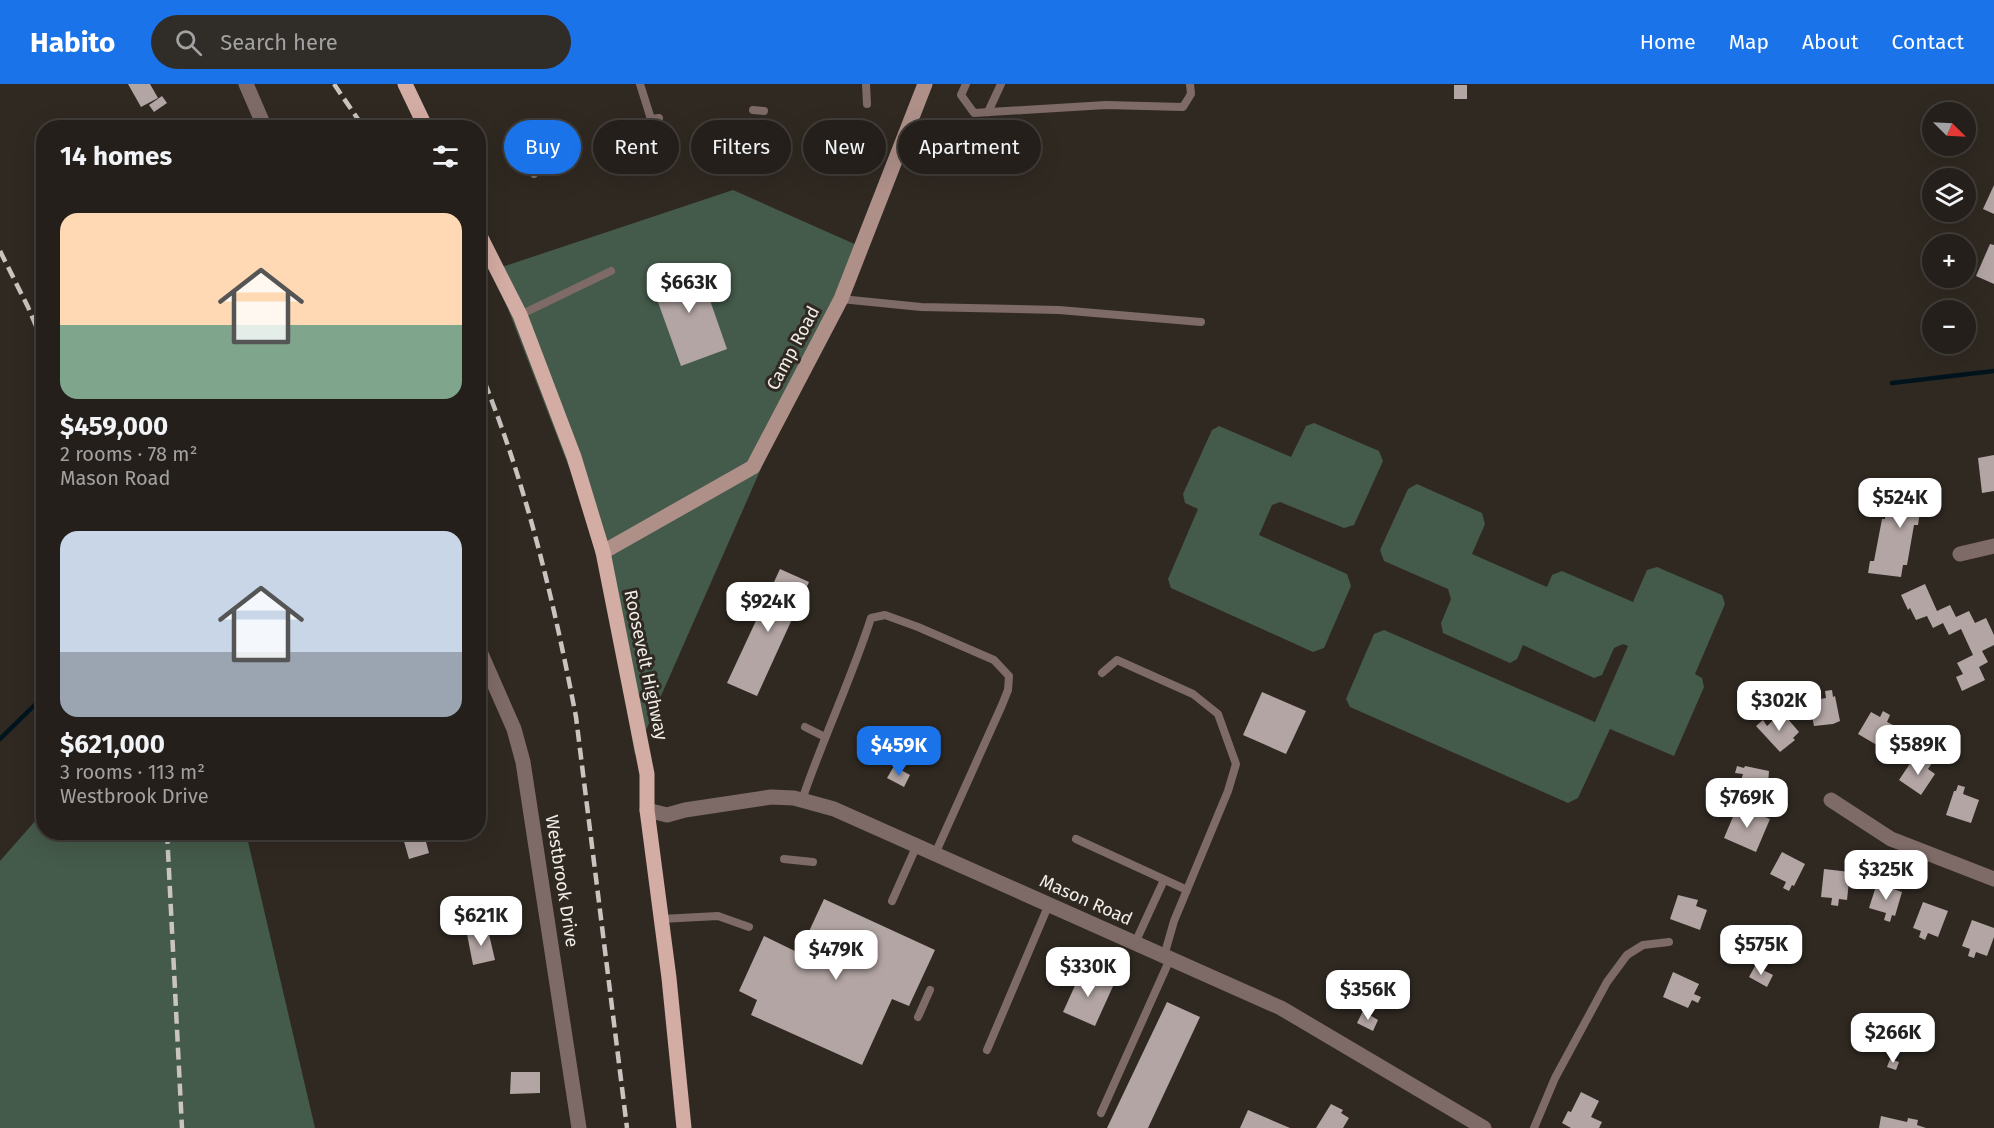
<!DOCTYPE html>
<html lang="en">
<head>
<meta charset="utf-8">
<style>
	:root { --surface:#241f1a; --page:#302c27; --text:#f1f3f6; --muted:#a3a2a2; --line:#413d39; --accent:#1a73e8 }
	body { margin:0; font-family:"Fira Sans",sans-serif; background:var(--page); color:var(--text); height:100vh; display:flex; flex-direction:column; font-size:22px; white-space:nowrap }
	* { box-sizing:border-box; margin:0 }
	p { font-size:20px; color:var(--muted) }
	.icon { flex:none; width:33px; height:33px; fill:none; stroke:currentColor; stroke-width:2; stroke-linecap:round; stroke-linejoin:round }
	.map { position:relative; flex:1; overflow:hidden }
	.side { position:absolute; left:36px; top:36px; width:450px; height:720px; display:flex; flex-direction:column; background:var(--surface); border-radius:24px; box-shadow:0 6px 24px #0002,0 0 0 2px var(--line) }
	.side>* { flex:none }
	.banner { position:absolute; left:504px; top:36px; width:570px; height:54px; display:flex; gap:12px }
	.needle { width:39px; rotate:114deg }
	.fabs { position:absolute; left:1922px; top:18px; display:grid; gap:12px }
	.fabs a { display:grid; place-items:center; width:54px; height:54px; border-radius:50%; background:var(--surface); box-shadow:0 6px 24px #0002,0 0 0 2px var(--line); font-size:30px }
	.price { position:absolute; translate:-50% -51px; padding:0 14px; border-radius:12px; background:#fff; color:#222; font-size:20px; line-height:39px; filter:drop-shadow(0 2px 3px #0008) }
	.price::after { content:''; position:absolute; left:50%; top:36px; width:18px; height:14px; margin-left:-9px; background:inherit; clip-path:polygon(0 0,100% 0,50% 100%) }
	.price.active { background:var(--accent); color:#fff }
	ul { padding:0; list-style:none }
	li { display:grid; align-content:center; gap:12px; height:318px; padding:0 24px }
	li span { display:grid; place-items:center; height:186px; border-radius:18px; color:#555 }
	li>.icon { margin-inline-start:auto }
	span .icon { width:108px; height:108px; fill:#fffc; stroke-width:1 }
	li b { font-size:26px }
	h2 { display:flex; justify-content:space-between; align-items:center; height:72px; padding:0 24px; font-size:26px }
	.tag { padding:0 21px; border-radius:27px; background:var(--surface); box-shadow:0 6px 24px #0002,0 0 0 2px var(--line); font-size:21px; line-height:54px }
	.tag.active { background:var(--accent); color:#fff }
	header { display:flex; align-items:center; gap:36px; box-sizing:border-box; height:84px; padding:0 30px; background:var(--accent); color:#fff }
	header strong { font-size:28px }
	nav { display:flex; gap:33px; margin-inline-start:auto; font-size:21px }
	.search { width:420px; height:54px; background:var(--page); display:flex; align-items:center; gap:15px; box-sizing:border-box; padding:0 21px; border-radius:33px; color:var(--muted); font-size:22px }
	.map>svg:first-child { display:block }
	.green { fill:#445a4a }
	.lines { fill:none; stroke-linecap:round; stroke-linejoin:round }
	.stream { stroke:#01141e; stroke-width:4.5 }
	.building { fill:#b2a5a3 }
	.lane { stroke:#7e6b67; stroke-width:8 }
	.street { stroke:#7e6b67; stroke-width:15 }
	.secondary { stroke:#ae9089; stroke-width:15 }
	.primary { stroke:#d3aca3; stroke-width:15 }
	.rail { stroke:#c9c4bf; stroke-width:4.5; stroke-dasharray:12 6; stroke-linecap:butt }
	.labels { text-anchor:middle; stroke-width:6; stroke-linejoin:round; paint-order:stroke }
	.street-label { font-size:18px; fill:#f1ede8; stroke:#302922 }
</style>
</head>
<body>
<header>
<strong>Habito</strong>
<div class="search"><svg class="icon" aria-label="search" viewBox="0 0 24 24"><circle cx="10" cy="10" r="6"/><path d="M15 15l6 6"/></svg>Search here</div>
<nav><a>Home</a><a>Map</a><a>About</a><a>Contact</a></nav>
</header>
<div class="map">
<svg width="1994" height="1044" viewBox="0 0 1994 1044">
	<rect width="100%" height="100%" fill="#302922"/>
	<!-- green -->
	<g class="green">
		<path d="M733,106L859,162L635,671L595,451L508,225L490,187Z"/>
		<path d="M1314,339L1379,367L1383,377L1354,441L1344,444L1280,418L1272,421L1259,451L1347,490L1351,502L1324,564L1313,568L1171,504L1168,495L1198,425L1185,419L1183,410L1212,346L1219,342L1291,373L1306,342Z"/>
		<path d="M1417,400L1482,429L1485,440L1472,470L1547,503L1552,491L1562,487L1633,518L1647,486L1657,483L1722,511L1725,520L1695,590L1702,594L1704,603L1674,672L1610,645L1578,714L1568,719L1350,623L1346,615L1374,550L1384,546L1595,638L1628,562L1623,560L1614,564L1602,591L1594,594L1523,561L1517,575L1510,579L1443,549L1441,539L1451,515L1448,505L1384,477L1380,466L1408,405Z"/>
		<path d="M43,728L44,748L246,749L315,1044H0V777Z"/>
	</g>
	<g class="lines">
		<!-- stream -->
		<g class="stream">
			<path d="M1892,299L1994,287"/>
			<path d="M0,655L44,612"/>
		</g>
	</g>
	<!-- building -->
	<g class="building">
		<path d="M128,0H150L158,14L141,23Z"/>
		<rect x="1454" y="1" width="13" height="14"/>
		<path d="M162,12L167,19L154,28L149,21Z"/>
		<path d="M1994,101V130L1983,125Z"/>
		<path d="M1990,160L1994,161V200L1976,192Z"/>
		<path d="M697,179L727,265L681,282L650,196Z"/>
		<path d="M1994,371V407L1982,409L1978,374Z"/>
		<path d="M1903,397L1935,401L1933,415L1926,414L1924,427H1920L1918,441H1914L1907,481H1903L1901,493L1868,489L1870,477H1874L1882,435H1885L1886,423H1892L1894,409L1902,410Z"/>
		<path d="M780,485L809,498L757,612L727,599Z"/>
		<path d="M1925,500L1937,527L1950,521L1956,533L1969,527L1975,539L1986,534L1994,551V561L1982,567L1988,578L1979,583L1985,596L1962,607L1956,593L1963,590L1957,579L1973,571L1961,545L1949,551L1943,539L1933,544L1927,532L1916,536L1910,524L1908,526L1901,511Z"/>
		<path d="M1832,606L1833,613L1835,612L1840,637L1833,640L1814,642L1809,617L1826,614L1825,607Z"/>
		<path d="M1262,608L1306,627L1286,670L1243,651Z"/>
		<path d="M1883,627L1890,631L1887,638L1895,642L1882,664L1858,650L1871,628L1880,633Z"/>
		<path d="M1782,628L1799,648L1793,654L1795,656L1780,668L1756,642L1763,636L1767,642Z"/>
		<path d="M1913,675L1923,681L1927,675L1932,679L1928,685L1935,690L1921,711L1899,696Z"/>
		<path d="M894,682L910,691L904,703L887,694Z"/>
		<path d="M1737,682L1744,684L1745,682L1769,687L1768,700H1766L1763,713L1738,707L1743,690L1735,689Z"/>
		<path d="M1958,701L1965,703L1963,710L1979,716L1971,739L1946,731L1954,707H1956Z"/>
		<path d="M1738,721L1770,735L1756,768L1724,754Z"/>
		<path d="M412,752L413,757L425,754L429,769L409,775L403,754Z"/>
		<path d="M1782,768L1805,780L1794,802L1792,801L1789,807L1783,804L1786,798L1770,790Z"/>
		<path d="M1824,785L1850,788L1847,816L1839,815L1838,822L1831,821L1832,814L1821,813Z"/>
		<path d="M1877,799L1902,808L1895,832L1892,831L1890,838L1884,836L1886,829L1869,824Z"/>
		<path d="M1678,811L1698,816L1696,822L1707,826L1700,846L1670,835Z"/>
		<path d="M824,815L935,866L909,922L892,915L862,981L751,931L757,916L739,907L764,852L799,869Z"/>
		<path d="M1923,818L1948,827L1938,853L1928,849L1925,856L1919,853L1921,847L1913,844Z"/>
		<path d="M1972,836L1994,844V853L1987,872L1976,868L1974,874L1968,872L1970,865L1962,862Z"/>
		<path d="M488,846L495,876L473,881L467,850Z"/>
		<path d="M1755,882L1773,891L1767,903L1749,893Z"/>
		<path d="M1082,886L1114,900L1095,942L1063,928Z"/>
		<path d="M1673,888L1699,900L1694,910L1701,913L1698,919L1692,916L1688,924L1663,913Z"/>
		<path d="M1167,918L1200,933L1148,1044H1107Z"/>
		<path d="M1363,927L1378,936L1373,947L1357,939Z"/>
		<path d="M1890,975L1899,978L1896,986L1887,983Z"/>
		<path d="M511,988H540V1009L510,1010Z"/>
		<path d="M1581,1008L1599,1017L1591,1033L1602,1038L1599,1044H1571L1562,1039L1568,1027L1571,1028Z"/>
		<path d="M1331,1020L1343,1026L1341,1029L1349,1034L1343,1044H1316Z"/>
		<path d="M1248,1026L1290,1044H1240Z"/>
		<path d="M1881,1032L1907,1038L1908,1034L1918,1036L1917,1041L1926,1044H1879Z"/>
	</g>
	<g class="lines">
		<!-- lane -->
		<g class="lane">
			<path d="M640,0L651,35L659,34"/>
			<path d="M866,0L867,20"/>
			<path d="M966,0L961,11L974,29L1106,21L1183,23L1191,10L1190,0"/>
			<path d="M753,26L764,27"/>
			<path d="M988,28L1001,0"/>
			<path d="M511,52L534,90"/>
			<path d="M841,215L921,223L1059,226L1201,238"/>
			<path d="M520,231L611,187"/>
			<path d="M1102,589L1117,576L1193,610L1218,630L1236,680L1228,707L1174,837L1164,872"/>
			<path d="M805,643L825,653"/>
			<path d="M802,716C823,654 851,596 871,534L885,531L918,543L994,576L1009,592L1008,606L1002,621L935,770"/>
			<path d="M1076,755L1187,806"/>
			<path d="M784,775L813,778"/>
			<path d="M892,817L917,761"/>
			<path d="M661,835L718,832L749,843"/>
			<path d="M1135,859L1164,796"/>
			<path d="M918,933L930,906"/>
			<path d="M987,966L1049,820"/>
			<path d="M1101,1029L1170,875"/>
			<path d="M1534,1044L1555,994L1607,898L1627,871L1643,861L1669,858"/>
		</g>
		<!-- street -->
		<g class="street">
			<path d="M246,0L265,44"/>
			<path d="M1960,470L1994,462"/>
			<path d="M478,563L514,645L523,678L579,1044"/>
			<path d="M1831,716L1891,755L1994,795"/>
			<path d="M647,726L667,731L685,726L771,713L794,714L834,725L1281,924L1484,1044"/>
		</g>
		<!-- secondary -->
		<path class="secondary" d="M603,468L753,383L841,215L925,0"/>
		<!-- primary -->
		<g class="primary">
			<path d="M405,0L426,44"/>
			<path d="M478,148L520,231L574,373L603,468L647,690V726L669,894L684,1044"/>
		</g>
		<!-- rail -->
		<g class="rail">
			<path d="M334,0L364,44"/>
			<path d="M0,167L28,223L44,261"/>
			<path d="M478,282C525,395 553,513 576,633L627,1044"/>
			<path d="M167,748L182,1044"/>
		</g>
	</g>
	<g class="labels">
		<!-- street labels -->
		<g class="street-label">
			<text transform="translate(793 264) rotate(-62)" y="6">Camp Road</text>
			<text transform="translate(646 581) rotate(78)" y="6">Roosevelt Highway</text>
			<text transform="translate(562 797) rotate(81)" y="6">Westbrook Drive</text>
			<text transform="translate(1086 816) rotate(24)" y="6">Mason Road</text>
		</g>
	</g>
</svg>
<div class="fabs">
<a><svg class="needle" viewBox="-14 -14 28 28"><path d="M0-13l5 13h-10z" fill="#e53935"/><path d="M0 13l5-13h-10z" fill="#a3a2a2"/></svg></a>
<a><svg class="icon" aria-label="layers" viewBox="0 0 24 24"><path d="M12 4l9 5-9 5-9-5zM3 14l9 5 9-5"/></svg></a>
<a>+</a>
<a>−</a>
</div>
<b class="price" style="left:689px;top:230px">$663K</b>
<b class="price" style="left:1900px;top:445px">$524K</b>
<b class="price" style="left:768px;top:549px">$924K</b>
<b class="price" style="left:1779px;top:648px">$302K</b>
<b class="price" style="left:1918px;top:692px">$589K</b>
<b class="price active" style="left:899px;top:693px">$459K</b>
<b class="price" style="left:1747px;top:745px">$769K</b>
<b class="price" style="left:1886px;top:817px">$325K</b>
<b class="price" style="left:481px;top:863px">$621K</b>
<b class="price" style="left:1761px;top:892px">$575K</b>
<b class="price" style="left:836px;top:897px">$479K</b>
<b class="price" style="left:1088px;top:914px">$330K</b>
<b class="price" style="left:1368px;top:937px">$356K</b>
<b class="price" style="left:1893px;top:980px">$266K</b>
<div class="banner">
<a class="tag active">Buy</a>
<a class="tag">Rent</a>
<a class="tag">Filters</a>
<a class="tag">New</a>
<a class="tag">Apartment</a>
</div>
<section class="side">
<h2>14 homes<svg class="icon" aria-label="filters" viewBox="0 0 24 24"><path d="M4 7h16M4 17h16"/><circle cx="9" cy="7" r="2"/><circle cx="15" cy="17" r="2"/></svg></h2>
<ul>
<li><span style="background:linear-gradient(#ffd9b3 60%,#7fa58c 0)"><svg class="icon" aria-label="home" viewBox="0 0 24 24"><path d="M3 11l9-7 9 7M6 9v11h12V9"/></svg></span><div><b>$459,000</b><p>2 rooms · 78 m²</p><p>Mason Road</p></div></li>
<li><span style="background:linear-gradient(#c9d6e8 65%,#9aa5b1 0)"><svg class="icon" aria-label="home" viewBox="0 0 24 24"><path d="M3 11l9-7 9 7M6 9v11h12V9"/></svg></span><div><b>$621,000</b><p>3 rooms · 113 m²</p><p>Westbrook Drive</p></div></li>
</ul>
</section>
</div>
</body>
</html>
